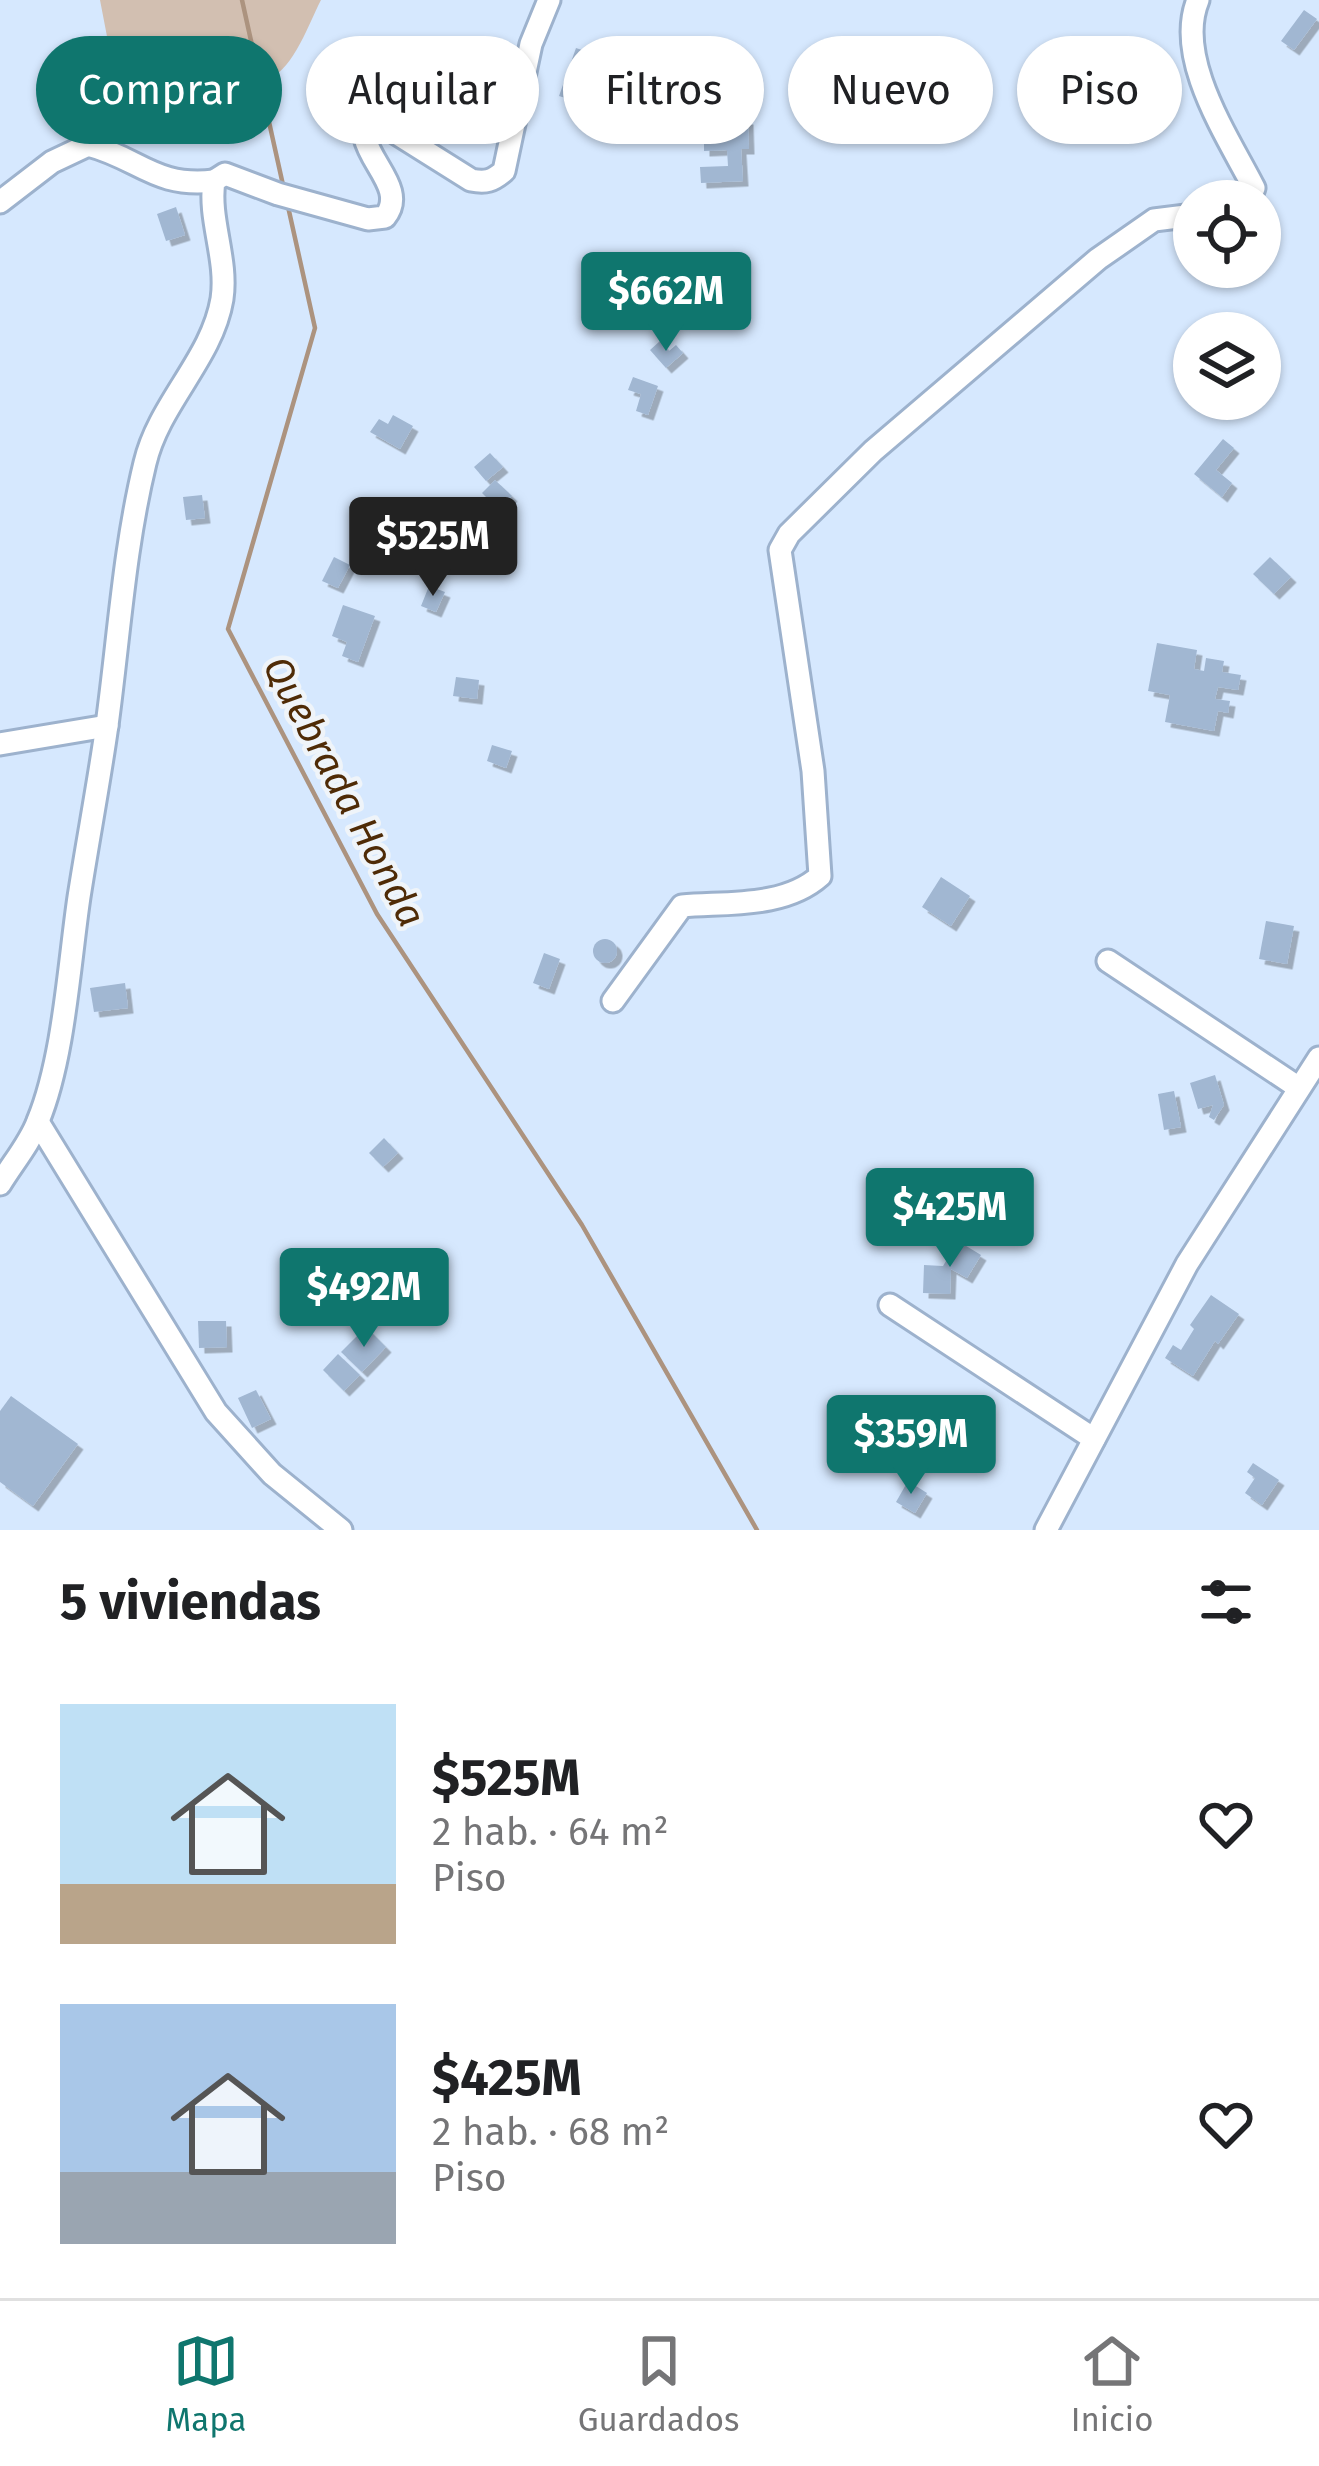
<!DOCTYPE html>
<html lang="es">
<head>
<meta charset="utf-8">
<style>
	:root { --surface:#fff; --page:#f6f6f6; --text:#202124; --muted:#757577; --line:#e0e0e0; --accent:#0f766e }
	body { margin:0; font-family:"Fira Sans",sans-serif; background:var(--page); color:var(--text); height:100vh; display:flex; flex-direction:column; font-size:45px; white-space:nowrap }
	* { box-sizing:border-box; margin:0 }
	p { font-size:39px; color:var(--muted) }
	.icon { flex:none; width:66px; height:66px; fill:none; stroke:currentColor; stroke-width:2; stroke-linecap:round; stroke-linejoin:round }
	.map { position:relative; height:1530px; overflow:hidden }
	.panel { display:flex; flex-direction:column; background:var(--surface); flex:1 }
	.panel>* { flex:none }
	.top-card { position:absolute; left:36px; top:36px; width:1248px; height:108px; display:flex; gap:24px }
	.fabs { position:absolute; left:1173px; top:180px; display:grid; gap:24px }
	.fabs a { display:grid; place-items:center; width:108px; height:108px; border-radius:50%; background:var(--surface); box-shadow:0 3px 9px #0004; font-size:60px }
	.price { position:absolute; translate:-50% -102px; padding:0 27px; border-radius:12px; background:var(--accent); color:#fff; font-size:39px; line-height:78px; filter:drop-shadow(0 3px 6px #0008) }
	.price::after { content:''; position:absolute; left:50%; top:72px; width:36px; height:27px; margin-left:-18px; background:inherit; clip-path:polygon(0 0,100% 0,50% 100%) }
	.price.on { background:#222; color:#fff }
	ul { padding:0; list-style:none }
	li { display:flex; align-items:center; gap:36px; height:300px; padding:0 60px }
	li span { display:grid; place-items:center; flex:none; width:336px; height:240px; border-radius:0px; color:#555 }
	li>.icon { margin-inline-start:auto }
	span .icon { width:144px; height:144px; fill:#fffc; stroke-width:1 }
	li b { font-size:51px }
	h2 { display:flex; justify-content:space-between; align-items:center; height:144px; padding:0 60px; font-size:51px }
	.tag { padding:0 42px; border-radius:54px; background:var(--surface); box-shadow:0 3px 9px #0004; font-size:42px; line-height:108px }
	.tag.on { background:var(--accent); color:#fff }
	.menu { display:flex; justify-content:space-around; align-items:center; height:168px; border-top:3px solid var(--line); background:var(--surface); font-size:33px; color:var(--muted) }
	.menu a { display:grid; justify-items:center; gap:6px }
	.menu .on { color:var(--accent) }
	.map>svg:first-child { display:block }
	.green { fill:#d2bfb1 }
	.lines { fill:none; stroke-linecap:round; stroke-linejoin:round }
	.stream { stroke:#ac937f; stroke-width:4.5 }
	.building { fill:#a1b7d2; filter:url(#shadow) }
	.minor-casing { stroke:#9db2cd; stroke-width:27 }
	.minor { stroke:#fff; stroke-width:21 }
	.labels { text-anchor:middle; stroke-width:9; stroke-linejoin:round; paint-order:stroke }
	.water-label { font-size:39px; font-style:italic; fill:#4f2b06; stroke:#eff4f9 }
</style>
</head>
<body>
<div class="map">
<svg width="1319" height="1530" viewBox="0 0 1319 1530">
	<defs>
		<filter id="shadow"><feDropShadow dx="5.5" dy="5.5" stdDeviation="0" flood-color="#0004"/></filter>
	</defs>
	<rect width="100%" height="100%" fill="#d6e8fe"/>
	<!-- green -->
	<path class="green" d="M100,0H321C309,23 294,68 269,79C237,93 146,60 110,52Z"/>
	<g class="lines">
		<!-- stream -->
		<g class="stream">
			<path d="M242,0L283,185"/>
			<path d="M287,202L315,328L228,629L377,914L582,1225L757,1530"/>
		</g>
	</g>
	<!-- building -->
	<g class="building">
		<path d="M1304,10L1317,19L1294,50L1281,41Z"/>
		<path d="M576,48L621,63L608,101L585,93L581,103L559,96Z"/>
		<path d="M724,111L725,134H731V119H748L749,149H741L743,181L701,183L700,167L728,166L727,150L704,151V132L711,131L710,112Z"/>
		<path d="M176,207L185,235L166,241L157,214Z"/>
		<path d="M660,341L669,351L676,345L683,353L666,368L650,350Z"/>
		<path d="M633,377L658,386L648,415L636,411L641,394L628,390Z"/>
		<path d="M393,415L413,426L400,449L370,432L379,419L388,424Z"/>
		<path d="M1223,439L1234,448L1216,470L1232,483L1222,497L1194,474Z"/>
		<path d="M490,453L503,467L486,481L474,467Z"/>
		<path d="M495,480L512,496L499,510L482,493Z"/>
		<path d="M202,495L205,518L186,520L183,497Z"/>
		<path d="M367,498L384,513L368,532L350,517Z"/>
		<path d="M334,557L350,565L338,588L322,581Z"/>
		<path d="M1270,557L1291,577L1274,594L1253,574Z"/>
		<path d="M429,586L445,592L436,612L421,606Z"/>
		<path d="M343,605L375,616L358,662L342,656L347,642L332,636Z"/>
		<path d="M1157,643L1197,650L1194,669L1204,671L1206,658L1224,661L1222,672L1241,675L1238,690L1218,687L1215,699L1230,701L1228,713L1218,711L1214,731L1165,722L1170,695L1148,691Z"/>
		<path d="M456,677L479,680L477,699L453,696Z"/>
		<path d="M492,745L512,751L506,768L487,761Z"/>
		<path d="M941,877L970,896L951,926L922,907Z"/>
		<path d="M1266,921L1294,926L1287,964L1259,959Z"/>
		<circle cx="605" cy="951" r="12"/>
		<path d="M544,953L560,959L549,989L533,983Z"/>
		<path d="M125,983L128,1008L94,1012L90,988Z"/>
		<path d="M1215,1075L1224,1105L1214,1120L1209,1117L1213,1105L1198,1109L1190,1083Z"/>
		<path d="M1174,1091L1181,1127L1164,1130L1158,1094Z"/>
		<path d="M384,1138L398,1153L383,1167L369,1153Z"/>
		<path d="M958,1241L981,1255L967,1278L951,1269L950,1294L923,1293L924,1265L943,1266Z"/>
		<path d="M1211,1295L1239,1314L1218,1344L1215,1341L1193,1376L1165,1358L1173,1345L1181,1350L1194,1329L1190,1325Z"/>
		<path d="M198,1321H226L227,1347L199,1348Z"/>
		<path d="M366,1327L386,1347L362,1372L341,1352Z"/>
		<path d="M338,1354L360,1375L344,1391L323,1370Z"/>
		<path d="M256,1390L271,1419L252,1428L238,1398Z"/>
		<path d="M11,1396L78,1444L33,1506L0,1482V1411Z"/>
		<path d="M1253,1463L1279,1480L1262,1505L1245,1493L1255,1478L1247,1472Z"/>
		<path d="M908,1481L927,1493L915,1513L896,1502Z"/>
	</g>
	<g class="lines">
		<defs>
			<g id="minor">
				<path d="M1198,0C1174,58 1228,137 1254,188L1249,201"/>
				<path d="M0,202L52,162L88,145C139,158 155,188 214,181"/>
				<path d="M0,744L107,726"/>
				<path d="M1108,961L1299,1088"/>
				<path d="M613,1001L682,906C727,902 784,908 820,876L813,771L780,550L789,534L873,451L1098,259L1154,220L1194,215"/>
				<path d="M38,1122L216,1412L272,1474L341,1530"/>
				<path d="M0,1184C12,1164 30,1143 38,1121C64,1058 69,965 79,897C88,839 99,782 107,725C119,637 124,549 145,463C159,403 212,359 222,299C228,259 208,219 214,181L225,174L278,194L368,219L385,217C406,191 371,165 365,138L376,127L385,126L471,180C486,183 492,181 504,171L531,44L549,0"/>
				<path d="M890,1305L1094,1439"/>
				<path d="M1046,1530L1187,1264L1319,1058"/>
			</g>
		</defs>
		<!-- minor casing -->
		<use href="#minor" class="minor-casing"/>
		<!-- minor -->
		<use href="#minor" class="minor"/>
	</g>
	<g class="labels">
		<!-- water labels -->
		<g class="water-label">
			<text transform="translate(345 791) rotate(62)" y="14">Quebrada Honda</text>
		</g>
	</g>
</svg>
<div class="fabs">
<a><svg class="icon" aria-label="locate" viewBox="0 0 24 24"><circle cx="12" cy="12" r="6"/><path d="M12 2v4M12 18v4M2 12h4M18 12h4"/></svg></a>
<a><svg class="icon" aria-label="layers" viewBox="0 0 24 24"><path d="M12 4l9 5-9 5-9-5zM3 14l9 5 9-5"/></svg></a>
</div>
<b class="price" style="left:666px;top:354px">$662M</b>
<b class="price on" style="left:433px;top:599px">$525M</b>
<b class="price" style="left:950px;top:1270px">$425M</b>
<b class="price" style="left:364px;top:1350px">$492M</b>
<b class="price" style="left:911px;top:1497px">$359M</b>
<div class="top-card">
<a class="tag on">Comprar</a>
<a class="tag">Alquilar</a>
<a class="tag">Filtros</a>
<a class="tag">Nuevo</a>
<a class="tag">Piso</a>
</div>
</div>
<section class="panel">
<h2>5 viviendas<svg class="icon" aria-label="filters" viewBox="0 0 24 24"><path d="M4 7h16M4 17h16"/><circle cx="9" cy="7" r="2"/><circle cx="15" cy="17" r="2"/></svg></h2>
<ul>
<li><span style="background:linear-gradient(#bfe0f5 75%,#b9a48a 0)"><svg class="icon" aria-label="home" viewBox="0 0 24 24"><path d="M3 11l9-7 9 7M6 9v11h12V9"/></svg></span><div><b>$525M</b><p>2 hab. · 64 m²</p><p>Piso</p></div><svg class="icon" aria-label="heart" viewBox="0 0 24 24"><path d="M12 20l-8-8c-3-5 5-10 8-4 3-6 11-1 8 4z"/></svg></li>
<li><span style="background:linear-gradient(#a9c7e8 70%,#9aa5b1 0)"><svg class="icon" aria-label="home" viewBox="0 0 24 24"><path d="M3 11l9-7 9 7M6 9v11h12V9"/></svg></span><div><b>$425M</b><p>2 hab. · 68 m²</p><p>Piso</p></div><svg class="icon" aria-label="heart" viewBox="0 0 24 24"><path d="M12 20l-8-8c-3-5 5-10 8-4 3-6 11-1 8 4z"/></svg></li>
</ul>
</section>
<nav class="menu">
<a class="on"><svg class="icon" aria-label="map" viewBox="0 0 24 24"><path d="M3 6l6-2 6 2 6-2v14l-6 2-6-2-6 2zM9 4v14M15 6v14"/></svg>Mapa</a>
<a><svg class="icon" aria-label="saved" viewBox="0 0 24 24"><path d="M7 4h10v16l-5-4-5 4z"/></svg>Guardados</a>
<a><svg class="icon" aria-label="home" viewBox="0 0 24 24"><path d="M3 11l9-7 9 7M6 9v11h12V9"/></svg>Inicio</a>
</nav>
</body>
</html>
